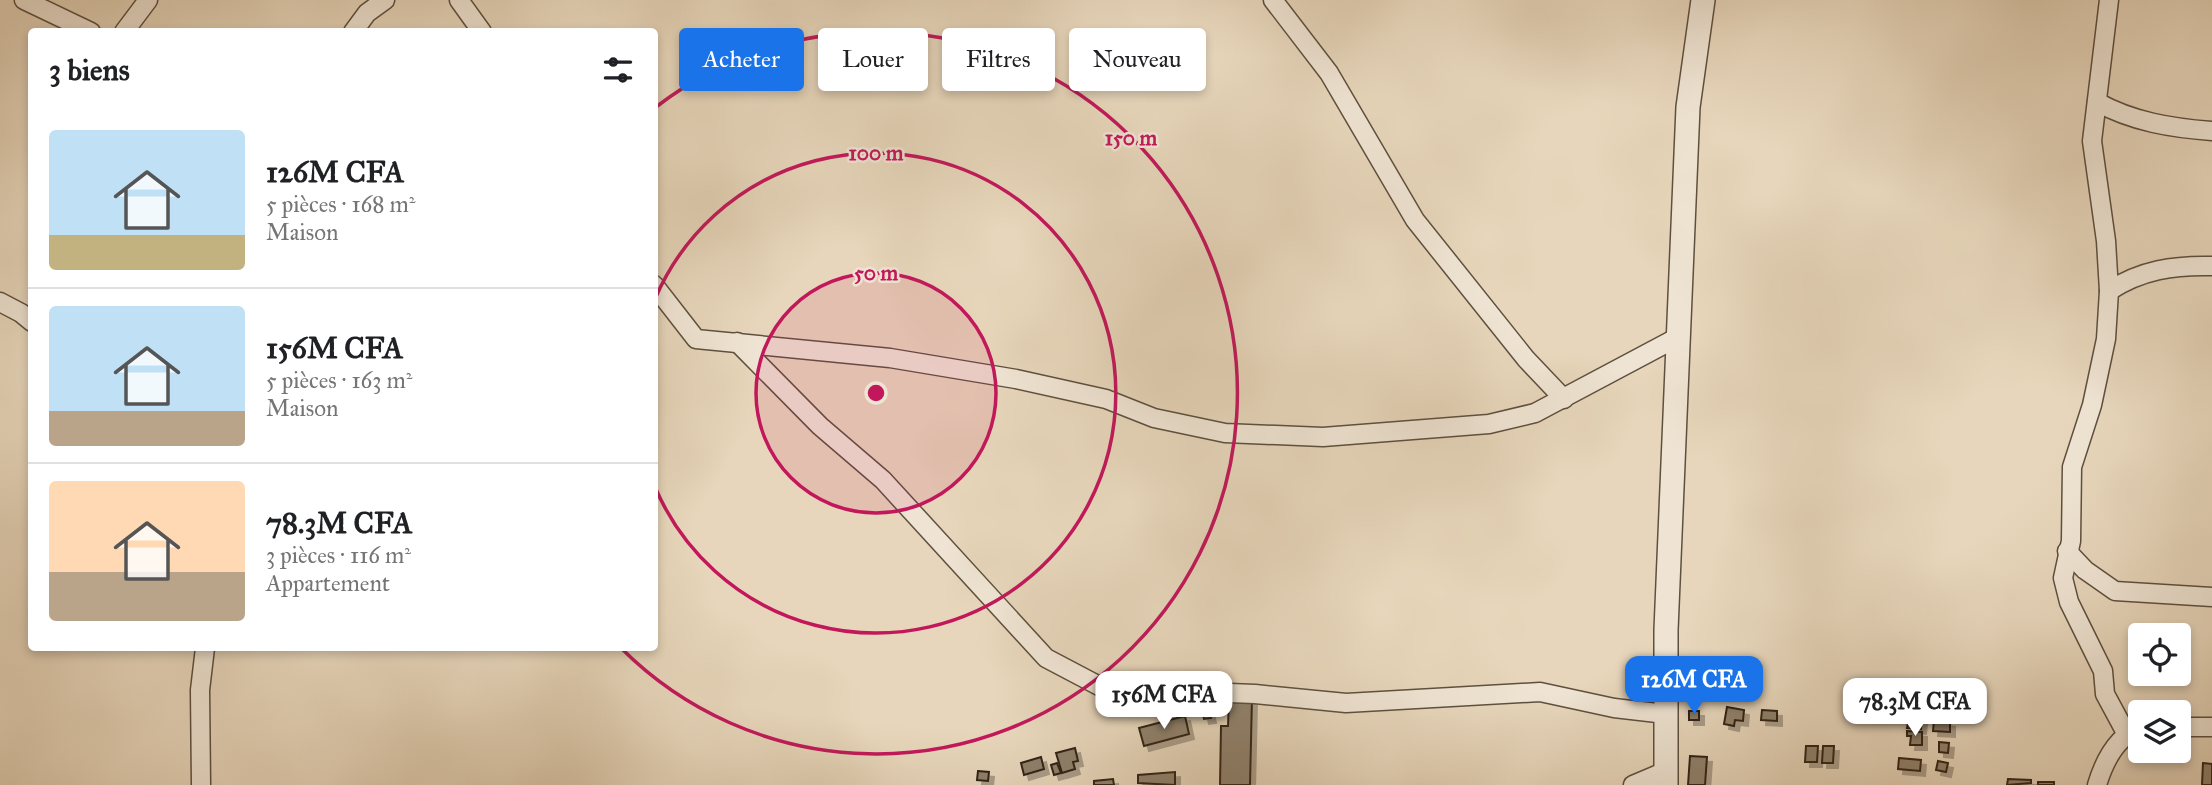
<!DOCTYPE html>
<html lang="fr">
<head>
<meta charset="utf-8">
<style>
	:root { --surface:#fff; --page:#f6f6f6; --text:#202124; --muted:#757577; --line:#e0e0e0; --accent:#1a73e8 }
	body { margin:0; font-family:"IM FELL Great Primer",serif; background:var(--page); color:var(--text); height:100vh; display:flex; flex-direction:column; font-size:26px; white-space:nowrap }
	* { box-sizing:border-box; margin:0 }
	p { font-size:23px; color:var(--muted) }
	.icon { flex:none; width:38px; height:38px; fill:none; stroke:currentColor; stroke-width:2; stroke-linecap:round; stroke-linejoin:round }
	.map { position:relative; flex:1; overflow:hidden }
	.sheet { position:absolute; left:28px; top:28px; width:630px; height:623px; display:flex; flex-direction:column; background:var(--surface); border-radius:7px; box-shadow:0 4px 10px #0003 }
	.sheet>* { flex:none }
	.top-card { position:absolute; left:679px; top:28px; width:665px; height:63px; display:flex; gap:14px }
	.tools { position:absolute; left:2128px; top:623px; display:grid; gap:14px }
	.tools a { display:grid; place-items:center; width:63px; height:63px; border-radius:7px; background:var(--surface); box-shadow:0 4px 10px #0003; font-size:35px }
	.price { position:absolute; translate:-50% -60px; padding:0 16px; border-radius:14px; background:#fff; color:#222; font-size:23px; line-height:46px; filter:drop-shadow(0 2px 4px #0008) }
	.price::after { content:''; position:absolute; left:50%; top:42px; width:21px; height:16px; margin-left:-10px; background:inherit; clip-path:polygon(0 0,100% 0,50% 100%) }
	.price.on { background:var(--accent); color:#fff }
	ul { padding:0; list-style:none }
	li { display:flex; align-items:center; gap:21px; height:175px; padding:0 21px }
	li+li { border-top:2px solid var(--line) }
	li span { display:grid; place-items:center; flex:none; width:196px; height:140px; border-radius:7px; color:#555 }
	li>.icon { margin-inline-start:auto }
	span .icon { width:84px; height:84px; fill:#fffc; stroke-width:1 }
	li b { font-size:30px }
	h2 { display:flex; justify-content:space-between; align-items:center; height:84px; padding:0 21px; font-size:30px }
	.pill { padding:0 24px; border-radius:7px; background:var(--surface); box-shadow:0 4px 10px #0003; font-size:24px; line-height:63px }
	.pill.on { background:var(--accent); color:#fff }
	.map>svg:first-child { display:block }
	.building { fill:#8f816c; stroke:#302416; stroke-width:2; filter:url(#shadow) }
	.lines { fill:none; stroke-linecap:round; stroke-linejoin:round }
	.minor-casing { stroke:#5e503f; stroke-width:21 }
	.tertiary-casing { stroke:#5e503f; stroke-width:26 }
	.minor { stroke:#efe4d3; stroke-width:18 }
	.tertiary { stroke:#efe4d3; stroke-width:23 }
	.ring { fill:none; stroke:#c2185b; stroke-width:3.5 }
	.centre { fill:#c2185b; stroke:#efe4d3; stroke-width:3.5 }
	.ring-label { font-size:21px; text-anchor:middle; font-weight:bold; fill:#c2185b; stroke:#efe4d3; stroke-width:5; stroke-linejoin:round; paint-order:stroke }
</style>
</head>
<body>
<div class="map">
<svg width="2212" height="785" viewBox="0 0 2212 785">
	<defs>
		<filter id="shadow"><feDropShadow dx="5" dy="5" stdDeviation="0" flood-color="#0004"/></filter>
	</defs>
	<rect width="100%" height="100%" fill="#e7d6bb"/>
	<filter id="stains"><feTurbulence type="fractalNoise" baseFrequency=".00286" numOctaves="4"/><feColorMatrix values="0 0 0 0 .2 0 0 0 0 .09 0 0 0 0 .02 0 0 0 .5 -.17"/></filter>
	<radialGradient id="worn" r=".72"><stop offset=".6" stop-color="#630" stop-opacity="0"/><stop offset="1" stop-color="#630" stop-opacity=".3"/></radialGradient>
	<!-- building -->
	<g class="building">
		<path d="M1229,698H1252L1250,785H1220L1221,726H1228Z"/>
		<path d="M1727,707L1744,710L1743,721L1735,720L1734,726L1724,724Z"/>
		<path d="M1209,709L1211,718L1204,719L1202,711Z"/>
		<path d="M1762,710L1777,711V721L1761,720Z"/>
		<rect x="1689" y="711" width="10" height="9"/>
		<path d="M1185,716L1189,734L1144,746L1139,728Z"/>
		<path d="M1909,718L1922,719L1921,729L1907,728Z"/>
		<path d="M1934,720L1950,722V732L1933,731Z"/>
		<path d="M1907,731L1922,732V745H1910L1911,736H1907Z"/>
		<path d="M1939,742L1949,743L1948,753L1939,752Z"/>
		<path d="M1806,746H1818L1817,762H1805Z"/>
		<path d="M1823,746H1834L1833,763H1822Z"/>
		<path d="M1075,748L1078,761L1073,762L1075,769L1062,773L1056,753Z"/>
		<path d="M1690,756L1707,757L1705,785H1688Z"/>
		<path d="M1041,757L1044,769L1024,775L1021,763Z"/>
		<path d="M1899,758L1921,760L1920,771L1898,769Z"/>
		<path d="M1938,761L1948,763L1946,772L1936,770Z"/>
		<path d="M1057,763L1061,773L1054,775L1051,765Z"/>
		<path d="M2203,763L2212,764V785H2202Z"/>
		<path d="M978,771L989,772L988,781L977,780Z"/>
		<path d="M1175,772V785L1138,783V775Z"/>
		<path d="M1113,779L1114,785H1094V781Z"/>
		<path d="M2008,779L2031,780V783L2007,785Z"/>
		<rect x="2038" y="782" width="16" height="3"/>
	</g>
	<g class="lines">
		<defs>
			<g id="minor">
				<path d="M24,0L91,32"/>
				<path d="M459,0L482,32"/>
				<path d="M1273,0L1329,73L1415,220L1526,359L1564,399"/>
				<path d="M2109,0L2092,141L2106,241L2109,291L2106,339L2092,405L2072,467L2071,541L2063,578L2069,602L2103,671L2105,694L2126,733"/>
				<path d="M124,32L148,0"/>
				<path d="M353,32L367,13L385,0"/>
				<path d="M2097,102C2133,122 2172,128 2212,131"/>
				<path d="M654,285L696,339L890,358L1016,379L1106,399L1154,418L1225,433L1323,437L1489,424L1535,413L1680,336"/>
				<path d="M2109,291C2141,270 2174,265 2212,266"/>
				<path d="M0,302L21,313L32,322"/>
				<path d="M737,342L820,426L883,480L1046,658L1103,688L1255,694L1346,703L1540,692L1614,708L1666,714"/>
				<path d="M2067,551L2085,570L2115,591L2212,597"/>
				<path d="M2179,727H2212"/>
				<path d="M201,785L200,690L205,648"/>
				<path d="M1633,785L1666,771"/>
				<path d="M2097,785C2104,762 2117,736 2140,728"/>
			</g>
			<path id="tertiary" d="M1666,785V630L1688,107L1703,0"/>
		</defs>
		<!-- minor casing -->
		<use href="#minor" class="minor-casing"/>
		<!-- tertiary casing -->
		<use href="#tertiary" class="tertiary-casing"/>
		<!-- minor -->
		<use href="#minor" class="minor"/>
		<!-- tertiary -->
		<use href="#tertiary" class="tertiary"/>
	</g>
	<!-- distance rings -->
	<circle cx="876" cy="393" r="120" fill="#c2185b" fill-opacity=".12"/>
	<g class="ring">
		<circle cx="876" cy="393" r="120"/>
		<path d="M655 299A240 240 0 1 1 655 487"/>
		<path d="M656 107A361 361 0 1 1 621 648"/>
	</g>
	<circle cx="876" cy="393" r="10" class="centre"/>
	<g class="ring-label">
		<text x="1131" y="145">150 m</text>
		<text x="876" y="160">100 m</text>
		<text x="876" y="280">50 m</text>
	</g>
	<rect width="100%" height="100%" filter="url(#stains)"/>
	<rect width="100%" height="100%" fill="url(#worn)"/>
</svg>
<div class="tools">
<a><svg class="icon" aria-label="locate" viewBox="0 0 24 24"><circle cx="12" cy="12" r="6"/><path d="M12 2v4M12 18v4M2 12h4M18 12h4"/></svg></a>
<a><svg class="icon" aria-label="layers" viewBox="0 0 24 24"><path d="M12 4l9 5-9 5-9-5zM3 14l9 5 9-5"/></svg></a>
</div>
<b class="price on" style="left:1694px;top:716px">126M CFA</b>
<b class="price" style="left:1164px;top:731px">156M CFA</b>
<b class="price" style="left:1915px;top:738px">78.3M CFA</b>
<div class="top-card">
<a class="pill on">Acheter</a>
<a class="pill">Louer</a>
<a class="pill">Filtres</a>
<a class="pill">Nouveau</a>
</div>
<section class="sheet">
<h2>3 biens<svg class="icon" aria-label="filters" viewBox="0 0 24 24"><path d="M4 7h16M4 17h16"/><circle cx="9" cy="7" r="2"/><circle cx="15" cy="17" r="2"/></svg></h2>
<ul>
<li><span style="background:linear-gradient(#bfe0f5 75%,#c2b280 0)"><svg class="icon" aria-label="home" viewBox="0 0 24 24"><path d="M3 11l9-7 9 7M6 9v11h12V9"/></svg></span><div><b>126M CFA</b><p>5 pièces · 168 m²</p><p>Maison</p></div></li>
<li><span style="background:linear-gradient(#bfe0f5 75%,#b9a48a 0)"><svg class="icon" aria-label="home" viewBox="0 0 24 24"><path d="M3 11l9-7 9 7M6 9v11h12V9"/></svg></span><div><b>156M CFA</b><p>5 pièces · 163 m²</p><p>Maison</p></div></li>
<li><span style="background:linear-gradient(#ffd9b3 65%,#b9a48a 0)"><svg class="icon" aria-label="home" viewBox="0 0 24 24"><path d="M3 11l9-7 9 7M6 9v11h12V9"/></svg></span><div><b>78.3M CFA</b><p>3 pièces · 116 m²</p><p>Appartement</p></div></li>
</ul>
</section>
</div>
</body>
</html>
